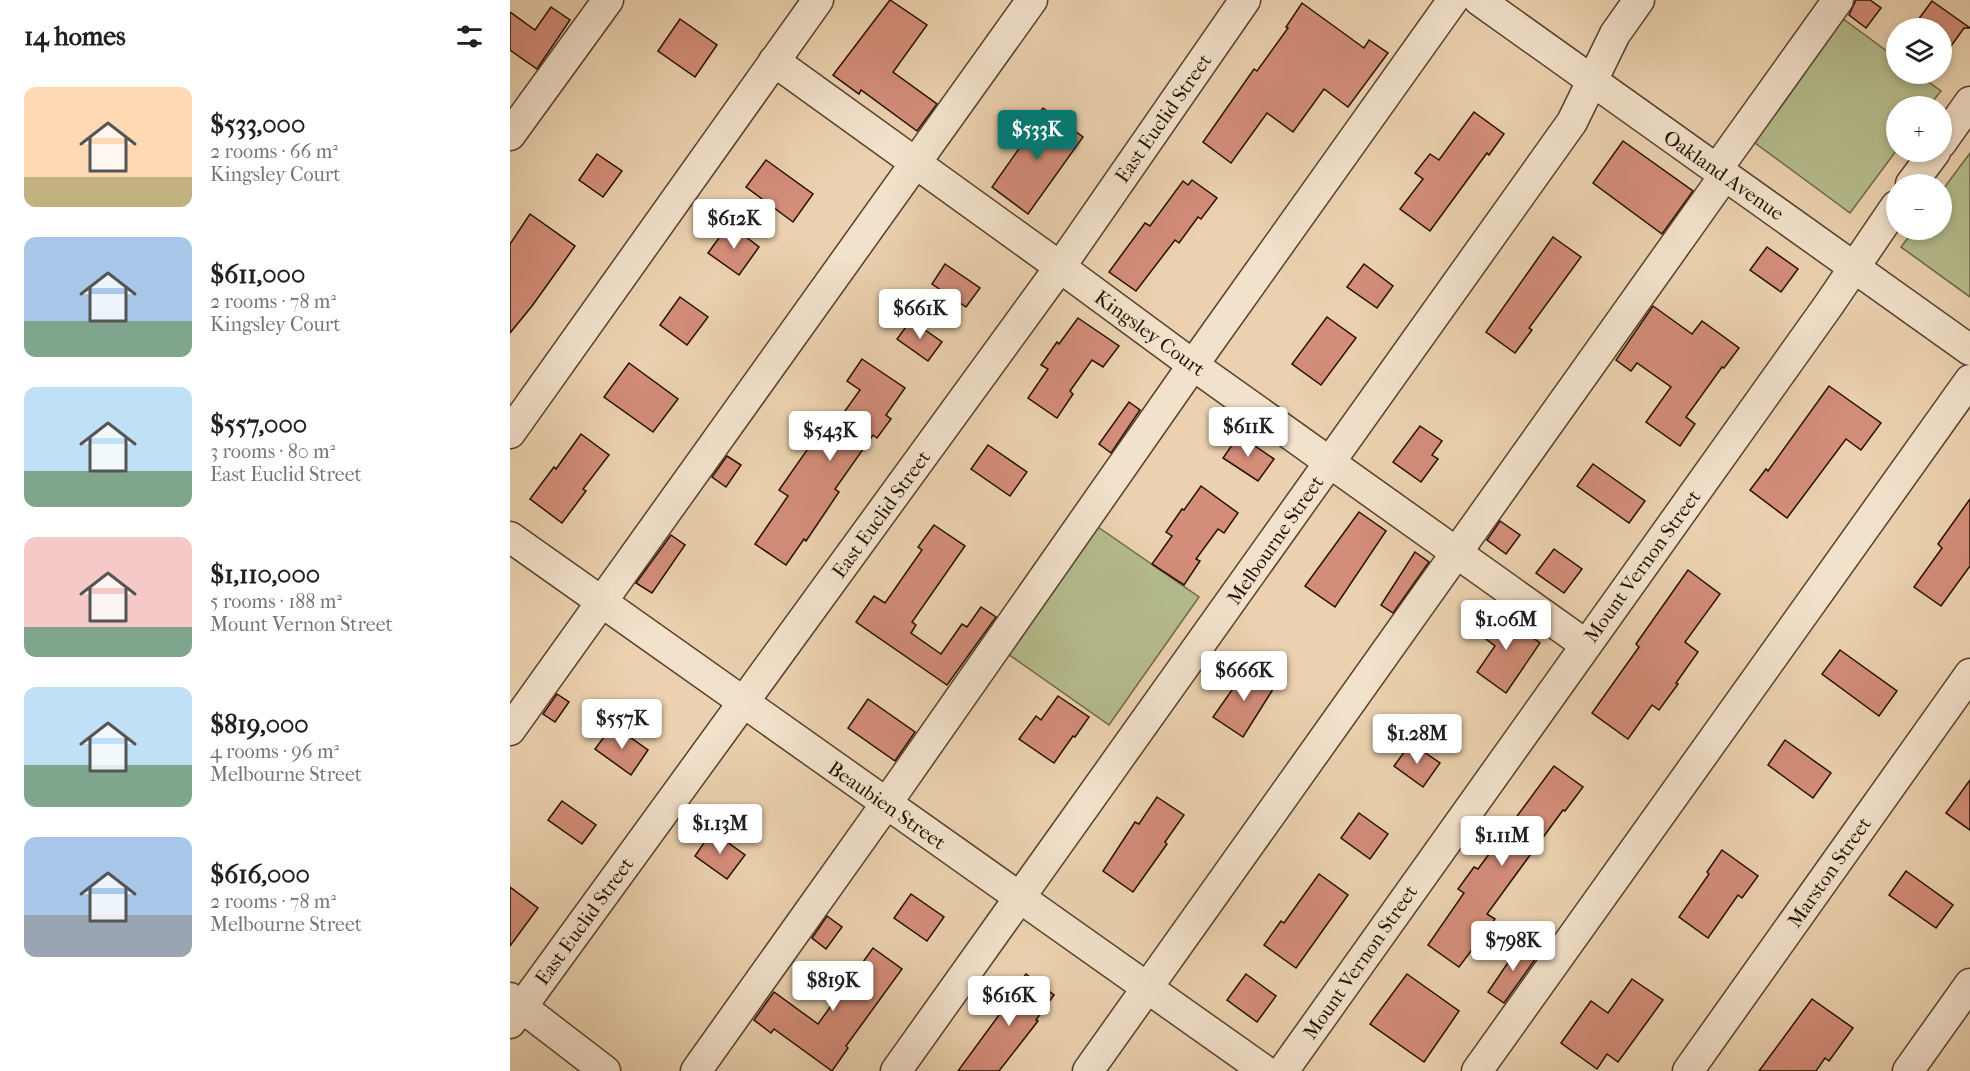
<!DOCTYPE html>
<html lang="en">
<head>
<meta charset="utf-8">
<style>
	:root { --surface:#fff; --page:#f2f2f2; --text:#202124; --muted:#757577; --accent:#0f766e }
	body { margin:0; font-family:"IM FELL French Canon",serif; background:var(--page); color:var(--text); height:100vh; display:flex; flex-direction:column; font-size:22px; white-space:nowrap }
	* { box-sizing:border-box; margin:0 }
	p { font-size:20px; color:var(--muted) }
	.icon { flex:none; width:33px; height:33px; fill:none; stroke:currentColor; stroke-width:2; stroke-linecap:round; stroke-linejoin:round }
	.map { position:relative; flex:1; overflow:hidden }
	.sheet { display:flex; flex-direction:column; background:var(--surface); width:510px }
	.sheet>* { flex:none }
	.controls { position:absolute; left:1376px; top:18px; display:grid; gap:12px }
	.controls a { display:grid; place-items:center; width:66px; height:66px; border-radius:50%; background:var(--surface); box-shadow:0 3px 9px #0003; font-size:30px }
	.price { position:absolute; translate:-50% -51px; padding:0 14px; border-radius:6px; background:#fff; color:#222; font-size:20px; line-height:39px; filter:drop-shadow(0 2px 3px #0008) }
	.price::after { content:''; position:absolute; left:50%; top:36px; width:18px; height:14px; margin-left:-9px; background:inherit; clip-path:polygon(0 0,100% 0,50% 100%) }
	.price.on { background:var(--accent); color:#fff }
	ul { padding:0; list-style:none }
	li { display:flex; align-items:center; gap:18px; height:150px; padding:0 24px }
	li span { display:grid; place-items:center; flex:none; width:168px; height:120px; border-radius:12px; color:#555 }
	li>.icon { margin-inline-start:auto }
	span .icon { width:72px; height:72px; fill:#fffc; stroke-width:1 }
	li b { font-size:26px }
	h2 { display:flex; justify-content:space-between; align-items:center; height:72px; padding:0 24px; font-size:26px }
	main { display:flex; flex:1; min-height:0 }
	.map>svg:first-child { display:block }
	.green { fill:#b5bc8d; stroke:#6d6646; stroke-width:1.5 }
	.building { fill:#d38d79; stroke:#251000; stroke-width:1.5 }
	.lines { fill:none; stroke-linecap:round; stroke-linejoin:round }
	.minor-casing { stroke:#56402c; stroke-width:33 }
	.minor { stroke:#f2e1cb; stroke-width:30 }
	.labels { text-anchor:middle; stroke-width:6; stroke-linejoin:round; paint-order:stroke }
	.street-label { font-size:20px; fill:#251000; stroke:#f2e1cb }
</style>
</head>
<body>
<main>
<section class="sheet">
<h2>14 homes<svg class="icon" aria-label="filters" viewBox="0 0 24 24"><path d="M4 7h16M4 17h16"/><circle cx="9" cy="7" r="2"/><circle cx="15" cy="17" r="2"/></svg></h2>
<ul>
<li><span style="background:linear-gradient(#ffd9b3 75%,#c2b280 0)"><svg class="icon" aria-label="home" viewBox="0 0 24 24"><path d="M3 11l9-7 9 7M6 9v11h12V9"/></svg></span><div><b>$533,000</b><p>2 rooms · 66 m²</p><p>Kingsley Court</p></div></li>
<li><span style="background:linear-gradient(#a9c7e8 70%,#7fa58c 0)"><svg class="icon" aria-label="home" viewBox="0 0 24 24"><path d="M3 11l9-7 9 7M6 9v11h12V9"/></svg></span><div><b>$611,000</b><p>2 rooms · 78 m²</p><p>Kingsley Court</p></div></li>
<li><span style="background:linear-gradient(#bfe0f5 70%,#7fa58c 0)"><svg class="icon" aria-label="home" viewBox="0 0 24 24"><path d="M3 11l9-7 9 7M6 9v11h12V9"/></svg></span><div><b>$557,000</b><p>3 rooms · 80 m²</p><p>East Euclid Street</p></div></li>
<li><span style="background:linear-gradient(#f6c9c9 75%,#7fa58c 0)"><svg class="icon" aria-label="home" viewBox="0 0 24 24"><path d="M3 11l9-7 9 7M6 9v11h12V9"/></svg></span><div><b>$1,110,000</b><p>5 rooms · 188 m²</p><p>Mount Vernon Street</p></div></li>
<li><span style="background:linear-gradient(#bfe0f5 65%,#7fa58c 0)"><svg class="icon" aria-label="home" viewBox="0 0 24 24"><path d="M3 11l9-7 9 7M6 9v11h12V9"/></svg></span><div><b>$819,000</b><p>4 rooms · 96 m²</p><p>Melbourne Street</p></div></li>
<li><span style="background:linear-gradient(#a9c7e8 65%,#9aa5b1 0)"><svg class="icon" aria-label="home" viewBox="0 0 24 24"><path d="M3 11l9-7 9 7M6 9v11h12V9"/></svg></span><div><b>$616,000</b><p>2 rooms · 78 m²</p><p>Melbourne Street</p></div></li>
</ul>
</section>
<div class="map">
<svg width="1460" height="1071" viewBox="0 0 1460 1071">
	<rect width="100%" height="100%" fill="#ebd1af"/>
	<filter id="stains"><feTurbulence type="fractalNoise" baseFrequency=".00333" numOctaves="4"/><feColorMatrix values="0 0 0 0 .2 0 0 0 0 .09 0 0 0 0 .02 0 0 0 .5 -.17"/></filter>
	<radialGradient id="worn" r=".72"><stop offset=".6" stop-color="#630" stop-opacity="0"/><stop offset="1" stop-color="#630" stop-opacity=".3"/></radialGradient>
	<!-- green -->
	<g class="green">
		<path d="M1332,18L1386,58V74H1407L1431,91L1419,106H1386V151L1340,213L1241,140Z"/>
		<path d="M1460,153V297L1391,247L1404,230H1431V192Z"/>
		<path d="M588,527L689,597L599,725L498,654Z"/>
	</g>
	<!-- building -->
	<g class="building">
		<path d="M380,0L417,25L383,72L427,104L407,131L351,90L349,94L323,75Z"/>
		<path d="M1346,0H1360L1371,8L1356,28L1339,15Z"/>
		<path d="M1422,1L1460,28H1454L1431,60V28H1402Z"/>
		<path d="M792,3L854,48L859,40L878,53L838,107L814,89L783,132L757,113L721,163L693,142L744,69L747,71L778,28L776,27Z"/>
		<path d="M41,7L60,20L27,69L0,50V12L25,30Z"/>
		<path d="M170,19L207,45L185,77L148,51Z"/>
		<path d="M533,108L573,137L518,214L482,187L520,133L516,131Z"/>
		<path d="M964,112L994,134L979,155L977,153L920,231L890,209L913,179L905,173L920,154L929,160Z"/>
		<path d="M1113,141L1183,191L1152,234L1083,183Z"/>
		<path d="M87,154L112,171L93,197L69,180Z"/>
		<path d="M256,160L303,194L283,222L236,187Z"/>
		<path d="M682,180L707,198L691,219L688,217L669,243L665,240L626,291L599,272L635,223L640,226L673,181L678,185Z"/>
		<path d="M20,214L65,246L22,306L0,333V244Z"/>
		<path d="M219,224L249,247L229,275L198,253Z"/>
		<path d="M1043,237L1071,257L1019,328L1022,330L1005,353L976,332Z"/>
		<path d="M1257,247L1288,269L1271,292L1240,270Z"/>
		<path d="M435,264L470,288L456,307L422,284Z"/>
		<path d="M854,264L883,286L867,308L837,287Z"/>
		<path d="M170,297L198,317L177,345L150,325Z"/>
		<path d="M1143,306L1182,334L1192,321L1229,348L1214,368L1212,367L1176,417L1185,424L1170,446L1136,422L1161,387L1127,363L1121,371L1106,360Z"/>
		<path d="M817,317L846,338L811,385L782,364Z"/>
		<path d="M568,318L609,346L593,367L582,360L560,391L563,394L547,418L518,398L538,369L531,365L547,342L549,344Z"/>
		<path d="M401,320L432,342L418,361L387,339Z"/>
		<path d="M352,359L395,388L376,415L381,419L367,438L363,435L325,489L329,492L296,541L294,539L276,565L245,544L278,496L269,490L318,420L325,425L350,390L337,381Z"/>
		<path d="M119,363L168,399L143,432L94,397Z"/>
		<path d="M1319,386L1371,423L1351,450L1336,439L1277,518L1240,490L1256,469L1258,471Z"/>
		<path d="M619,402L630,410L601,453L589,444Z"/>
		<path d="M910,426L932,441L922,455L928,459L911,482L883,462Z"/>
		<path d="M71,434L99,455L73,489L76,491L52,523L20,499L44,467L46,469Z"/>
		<path d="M729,435L764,459L748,481L713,458Z"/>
		<path d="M478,445L517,472L500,496L461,469Z"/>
		<path d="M217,456L231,465L216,487L202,477Z"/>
		<path d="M1083,464L1135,501L1119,523L1067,486Z"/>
		<path d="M691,486L728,513L714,533L708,529L686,559L690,561L674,585L642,564L662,536L656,532L672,509L674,510Z"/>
		<path d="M1460,499V566L1431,606L1404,587L1432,548L1428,544Z"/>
		<path d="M849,512L876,531L825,607L795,586Z"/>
		<path d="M990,521L1010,535L996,554L977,540Z"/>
		<path d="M424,525L455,546L402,622L406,625L401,633L431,654L452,624L457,627L471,607L486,617L437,685L346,622L364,596L375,603L412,550L408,547Z"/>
		<path d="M161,535L175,545L142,593L126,583Z"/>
		<path d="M1044,549L1072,569L1054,593L1026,573Z"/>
		<path d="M905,552L919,562L883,613L871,605Z"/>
		<path d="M1178,570L1210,594L1175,642L1188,652L1166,683L1168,684L1149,710L1142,705L1118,739L1082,713L1129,647L1126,644Z"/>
		<path d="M985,610L1030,643L996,693L967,672L985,646L968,633Z"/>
		<path d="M1330,650L1387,691L1369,716L1312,674Z"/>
		<path d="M738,667L765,686L733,737L703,717Z"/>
		<path d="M47,694L59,702L45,722L33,714Z"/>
		<path d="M548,696L579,717L565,737L563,736L544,763L509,739L526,716L531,720Z"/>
		<path d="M358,699L405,732L385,761L338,728Z"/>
		<path d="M103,725L138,750L121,775L85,749Z"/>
		<path d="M1275,740L1321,773L1303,798L1258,765Z"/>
		<path d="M901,743L930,763L913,787L884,766Z"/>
		<path d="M1044,766L1073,787L1055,811L1053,810L977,914L985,919L949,967L918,945L954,893L948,889L964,867L968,869Z"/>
		<path d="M1460,780V830L1436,813Z"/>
		<path d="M647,797L674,815L655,842L657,844L623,892L593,871L625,822L629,824Z"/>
		<path d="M52,801L86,825L72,844L38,820Z"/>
		<path d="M849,813L878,834L860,859L831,838Z"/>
		<path d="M202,831L235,855L217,879L185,856Z"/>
		<path d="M1212,850L1248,876L1232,898L1228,895L1198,938L1169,917L1199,874L1197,872Z"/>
		<path d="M1396,871L1443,905L1426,928L1379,895Z"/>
		<path d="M809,874L838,895L786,968L754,945L771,921L774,923Z"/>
		<path d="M0,887L28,908L0,946Z"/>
		<path d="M401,894L434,917L417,941L384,918Z"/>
		<path d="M317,916L332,927L316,949L302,938Z"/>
		<path d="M1012,942L1029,954L994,1003L978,992Z"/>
		<path d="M363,948L392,969L336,1046L338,1048L322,1071L264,1029L261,1033L244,1020L264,992L308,1024Z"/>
		<path d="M516,974L544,995L526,1020L528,1021L489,1071H448L500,1000L498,999Z"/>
		<path d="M736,974L766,996L747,1022L717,1000Z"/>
		<path d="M897,974L949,1011L914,1062L860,1024Z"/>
		<path d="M1122,979L1153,1000L1108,1062L1097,1054L1087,1069L1051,1043L1081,1001L1098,1013Z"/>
		<path d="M1302,999L1343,1028L1319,1061L1315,1058L1306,1071H1249Z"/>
	</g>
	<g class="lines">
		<defs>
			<g id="minor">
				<path d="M969,0L1460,350"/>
				<path d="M264,61L550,267L683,365L1076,645"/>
				<path d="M0,135L98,0"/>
				<path d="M1431,143L1460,102"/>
				<path d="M1207,169L1328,0"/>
				<path d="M1401,184L1425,152"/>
				<path d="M0,433L308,0"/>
				<path d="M0,537L755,1071"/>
				<path d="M0,730L522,0"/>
				<path d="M0,998L95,1071"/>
				<path d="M0,1023L550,267L735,0"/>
				<path d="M186,1071L376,804L683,365L943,0"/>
				<path d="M386,1071L1062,122L1105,34L1129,0"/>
				<path d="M578,1071L1215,175"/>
				<path d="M773,1071L1318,306L1386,206"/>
				<path d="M967,1071L1460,380"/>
				<path d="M1178,1071L1460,674"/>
				<path d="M1398,1071L1460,984"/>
			</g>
		</defs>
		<!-- minor casing -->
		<use href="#minor" class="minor-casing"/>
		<!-- minor -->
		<use href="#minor" class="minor"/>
	</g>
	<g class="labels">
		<!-- street labels -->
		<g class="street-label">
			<text transform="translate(653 118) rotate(-55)" y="7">East Euclid Street</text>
			<text transform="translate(1214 175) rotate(35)" y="7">Oakland Avenue</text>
			<text transform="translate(640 333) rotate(36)" y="7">Kingsley Court</text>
			<text transform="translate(371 514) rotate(-54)" y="7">East Euclid Street</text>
			<text transform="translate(765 540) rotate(-55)" y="7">Melbourne Street</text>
			<text transform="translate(1132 566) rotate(-54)" y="7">Mount Vernon Street</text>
			<text transform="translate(377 805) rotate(35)" y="7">Beaubien Street</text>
			<text transform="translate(1319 872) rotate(-55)" y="7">Marston Street</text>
			<text transform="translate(74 921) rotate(-54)" y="7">East Euclid Street</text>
			<text transform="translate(850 962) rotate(-55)" y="7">Mount Vernon Street</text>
		</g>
	</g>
	<rect width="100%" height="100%" filter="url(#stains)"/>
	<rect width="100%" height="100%" fill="url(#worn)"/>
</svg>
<div class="controls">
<a><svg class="icon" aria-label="layers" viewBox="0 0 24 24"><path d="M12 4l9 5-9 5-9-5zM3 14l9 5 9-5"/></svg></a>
<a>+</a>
<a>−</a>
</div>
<b class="price on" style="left:527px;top:161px">$533K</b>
<b class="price" style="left:224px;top:250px">$612K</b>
<b class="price" style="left:410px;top:340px">$661K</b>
<b class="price" style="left:738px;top:458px">$611K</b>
<b class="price" style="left:320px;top:462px">$543K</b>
<b class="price" style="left:996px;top:651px">$1.06M</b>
<b class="price" style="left:734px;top:702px">$666K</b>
<b class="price" style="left:112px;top:750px">$557K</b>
<b class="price" style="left:907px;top:765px">$1.28M</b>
<b class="price" style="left:210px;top:855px">$1.13M</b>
<b class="price" style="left:992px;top:867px">$1.11M</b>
<b class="price" style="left:1003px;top:972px">$798K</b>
<b class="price" style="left:323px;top:1012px">$819K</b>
<b class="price" style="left:499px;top:1027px">$616K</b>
</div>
</main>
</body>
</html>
